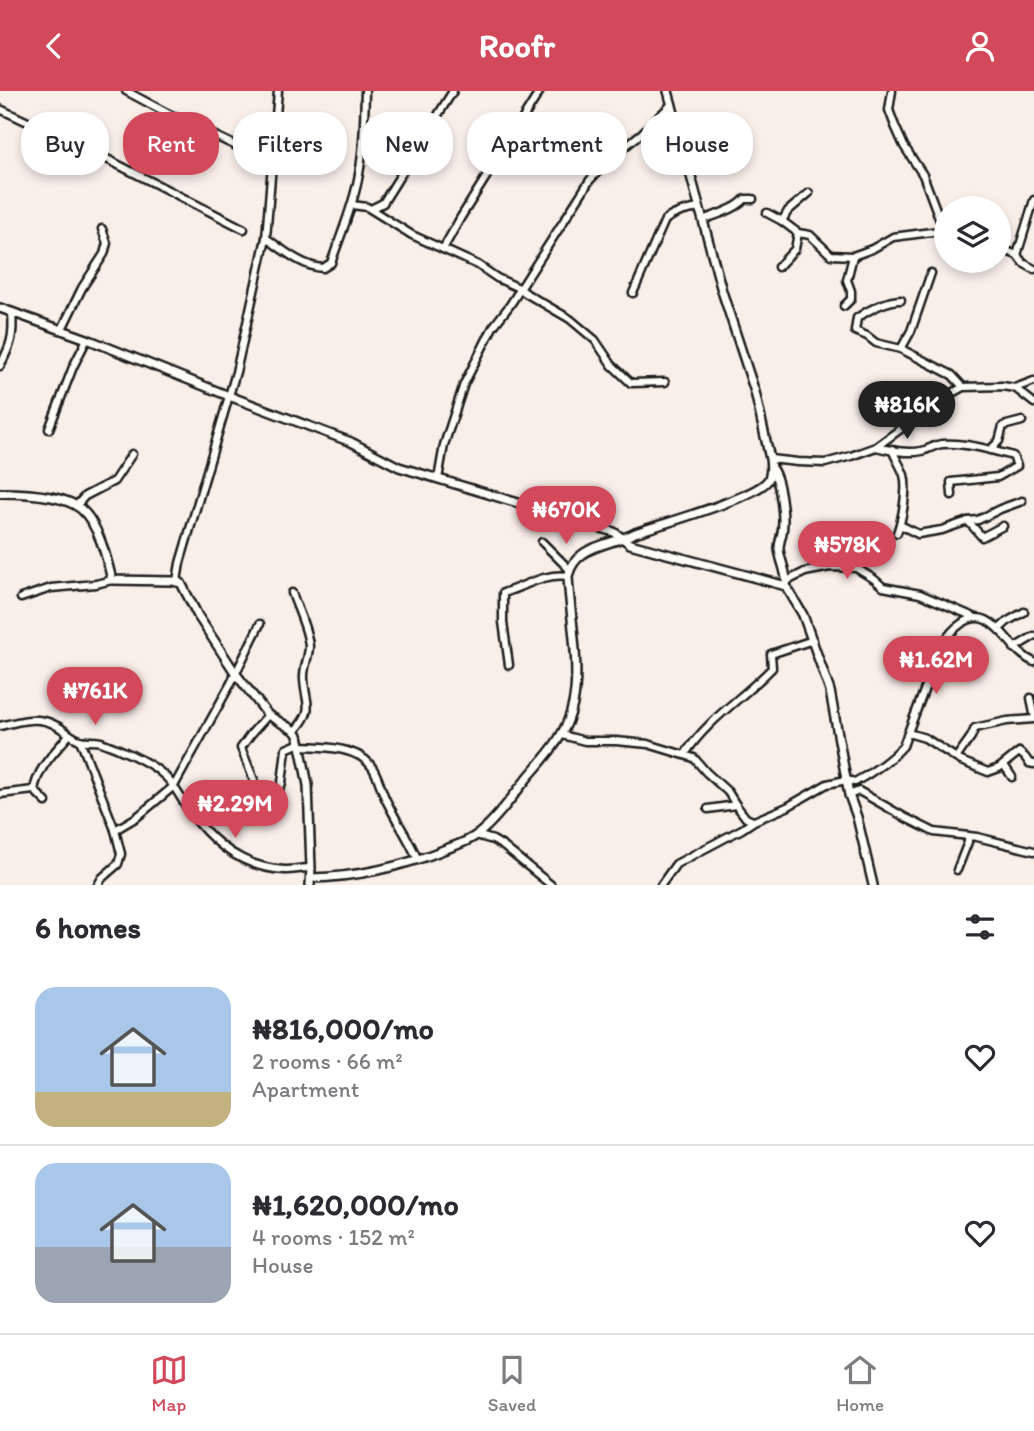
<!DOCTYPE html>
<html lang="en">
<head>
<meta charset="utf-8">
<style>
	:root { --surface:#fff; --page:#f7f7f7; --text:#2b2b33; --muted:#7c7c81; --line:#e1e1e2; --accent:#d1495b }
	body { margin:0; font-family:Itim,sans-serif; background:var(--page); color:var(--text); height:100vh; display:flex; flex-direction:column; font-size:26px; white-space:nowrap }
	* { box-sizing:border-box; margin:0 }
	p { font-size:23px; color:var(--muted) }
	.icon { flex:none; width:38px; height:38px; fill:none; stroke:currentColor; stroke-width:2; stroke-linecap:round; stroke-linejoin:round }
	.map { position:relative; height:794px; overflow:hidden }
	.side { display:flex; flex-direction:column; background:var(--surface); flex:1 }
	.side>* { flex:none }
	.hud { position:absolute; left:21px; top:21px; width:992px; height:63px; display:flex; gap:14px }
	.tools { position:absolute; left:934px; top:105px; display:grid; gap:14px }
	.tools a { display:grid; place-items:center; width:77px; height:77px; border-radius:50%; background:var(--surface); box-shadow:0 4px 10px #0003; font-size:35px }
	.price { position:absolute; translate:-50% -60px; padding:0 16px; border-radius:24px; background:var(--accent); color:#fff; font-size:23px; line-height:46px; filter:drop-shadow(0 2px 4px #0008) }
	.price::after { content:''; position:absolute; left:50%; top:42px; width:21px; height:16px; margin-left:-10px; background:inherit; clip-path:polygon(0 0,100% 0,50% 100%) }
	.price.on { background:#222; color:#fff }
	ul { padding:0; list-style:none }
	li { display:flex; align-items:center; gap:21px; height:175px; padding:0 35px }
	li+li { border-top:2px solid var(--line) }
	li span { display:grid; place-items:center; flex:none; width:196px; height:140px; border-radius:21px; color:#555 }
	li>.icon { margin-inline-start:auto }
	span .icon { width:84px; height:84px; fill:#fffc; stroke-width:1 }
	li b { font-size:30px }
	h2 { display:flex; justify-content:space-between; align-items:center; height:84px; padding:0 35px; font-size:30px }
	.pill { padding:0 24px; border-radius:28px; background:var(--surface); box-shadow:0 4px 10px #0003; font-size:24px; line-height:63px }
	.pill.on { background:var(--accent); color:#fff }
	header { display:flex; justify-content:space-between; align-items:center; height:91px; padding:0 35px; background:var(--accent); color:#fff; font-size:32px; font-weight:700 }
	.tab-bar { display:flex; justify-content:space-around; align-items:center; height:98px; border-top:2px solid var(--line); background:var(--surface); font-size:19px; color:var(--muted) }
	.tab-bar a { display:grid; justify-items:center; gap:4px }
	.tab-bar .on { color:var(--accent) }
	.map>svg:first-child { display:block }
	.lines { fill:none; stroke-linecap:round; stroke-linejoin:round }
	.minor-casing { stroke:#1c1c1c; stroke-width:11 }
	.tertiary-casing { stroke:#1c1c1c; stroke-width:12 }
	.minor { stroke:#fdfcf7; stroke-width:6 }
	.tertiary { stroke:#fdfcf7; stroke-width:7 }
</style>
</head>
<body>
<header><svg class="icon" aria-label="back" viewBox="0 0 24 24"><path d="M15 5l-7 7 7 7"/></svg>Roofr<svg class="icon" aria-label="person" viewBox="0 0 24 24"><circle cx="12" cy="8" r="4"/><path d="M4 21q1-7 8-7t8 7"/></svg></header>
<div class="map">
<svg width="1034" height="794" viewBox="0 0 1034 794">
	<rect width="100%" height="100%" fill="#faeee9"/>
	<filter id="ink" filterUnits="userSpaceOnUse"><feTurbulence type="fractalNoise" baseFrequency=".0143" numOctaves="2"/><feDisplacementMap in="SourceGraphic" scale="14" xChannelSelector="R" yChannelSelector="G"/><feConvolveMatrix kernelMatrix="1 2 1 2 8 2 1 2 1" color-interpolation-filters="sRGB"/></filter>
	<g filter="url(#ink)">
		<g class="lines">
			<defs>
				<g id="minor">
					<path d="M126,0L167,22L255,64"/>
					<path d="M0,18L105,67L244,138"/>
					<path d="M352,114L367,116L412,144L478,174L497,187L519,197L527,203L570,228L595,249L612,274L631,292L665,291"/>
					<path d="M371,118L383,112L453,0"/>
					<path d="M767,122L782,130L798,142L810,144L831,164L853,165L872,158L893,146L939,140L941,132L923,84L904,55L895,35L889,19L892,0"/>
					<path d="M703,129C717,123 735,119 745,108H753"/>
					<path d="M782,130L788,120L809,102"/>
					<path d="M266,147C283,159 303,176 323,177L331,172C340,146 351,120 357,93C364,63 364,31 365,0"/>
					<path d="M999,157L1017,164L1023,172L1034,178"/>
					<path d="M443,158L461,126L540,0"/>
					<path d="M1017,164L1034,109"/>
					<path d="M778,176L795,158L798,142"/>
					<path d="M633,202L665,129C676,121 687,119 699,117"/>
					<path d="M901,209C887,209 868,219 857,227L855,240L867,245L876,252L901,258L952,284L963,296"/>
					<path d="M844,215L851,208V200L847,189L853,165"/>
					<path d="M62,238L82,197L104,163L107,152L102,138"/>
					<path d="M901,258L911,240L931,182"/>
					<path d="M0,275C11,254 14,245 12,221"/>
					<path d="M1015,297L1034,312"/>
					<path d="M49,338L73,276L87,248"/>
					<path d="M876,356C887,359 910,363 921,360C928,359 934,354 942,353C965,351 991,359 1013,365L1017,375L998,386L951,391L952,404"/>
					<path d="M892,358C895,367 901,375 904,384C908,398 902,429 897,442"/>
					<path d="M990,359L999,350L1003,335L1022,330"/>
					<path d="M770,368L798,371L825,372L851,365L876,356L940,309L963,296L1002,295L1015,297L1034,290"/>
					<path d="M438,388L444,354L464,293L493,236L510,214L590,89L612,66L642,42L672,13"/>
					<path d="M76,415L85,405L114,390L132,363"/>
					<path d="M968,430L978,429L1000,418L1022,410"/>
					<path d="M900,434L918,443L942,439L968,430L982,446L1003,435"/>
					<path d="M542,451L570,479"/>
					<path d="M177,490L180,472L236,281L266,147L278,0"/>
					<path d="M787,490L805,481L830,476L856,477L874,488L883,496L920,503L974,526"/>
					<path d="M292,502C297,517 308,539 309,555C309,566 303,577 304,588C305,614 316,616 295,640"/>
					<path d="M21,507L51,497L96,493L112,489"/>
					<path d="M999,538L1008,530L1024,521"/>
					<path d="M1014,557L1034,545"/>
					<path d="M509,574L503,531V502C526,495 544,482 568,485"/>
					<path d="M1031,607L1034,623"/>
					<path d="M268,624L251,643L241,657L256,694L266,700L279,699L282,692L286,658L300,652"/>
					<path d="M0,635C19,630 39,624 57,635C65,639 71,646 80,649C87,651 94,649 101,651C118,657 145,669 159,680C173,690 179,705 188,718C211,751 243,777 285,779C293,779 303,777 311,777"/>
					<path d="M908,642L925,647L961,670L988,681L999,677L1019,661L1025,666L1029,672L1034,673"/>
					<path d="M562,644L585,650H616L648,653L694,667L706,681L728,701L736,714"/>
					<path d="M80,649L115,739L121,763L118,773L102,787L98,794"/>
					<path d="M300,655C322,656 358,655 372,676C379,686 381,700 387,711C397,731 409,748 418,769"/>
					<path d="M685,663C708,628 743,607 772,577L771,563L813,549"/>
					<path d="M956,667L971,646L975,637L1007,630L1034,628"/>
					<path d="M1004,674L1012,686"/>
					<path d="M0,703L34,699"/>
					<path d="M849,704L859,700L906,727L934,741L977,746L1034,760"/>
					<path d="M46,711L34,699C38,676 55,661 69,644"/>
					<path d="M708,718L736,714L746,727L753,730"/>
					<path d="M115,739L137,726L174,695L230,594L260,533"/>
					<path d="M476,744L493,749L503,755L551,794"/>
					<path d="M957,779L968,751V745"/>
					<path d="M661,794L676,773L742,738L754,730L787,716L827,693L846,689L855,691C870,683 892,668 903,655C911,633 920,611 928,589C933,577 936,564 943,553C951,539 969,521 986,529C1006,539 1013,562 1034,571"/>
				</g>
				<g id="tertiary">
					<path d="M0,217L87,248L229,305L351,351L399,376L614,441L630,453L786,495L803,524L830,600L849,704L857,726L873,794"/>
					<path d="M772,378C780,389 785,427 782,442C781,447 779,452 779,458C780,470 788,483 786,495"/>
					<path d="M0,402C23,402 63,403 81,418C98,432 107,468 112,489L173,490L181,492L198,525L236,583L268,624L295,640L298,644L308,694L311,777L310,794"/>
					<path d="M311,787C357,786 404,775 446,758C460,753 474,748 484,738C501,723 514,703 529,685C548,663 567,643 573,613C581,575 570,525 568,485C576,453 610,455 635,442C658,434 758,406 768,389C772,383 771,375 770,368L755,301L722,200L668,0"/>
				</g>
			</defs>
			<!-- minor casing -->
			<use href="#minor" class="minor-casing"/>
			<!-- tertiary casing -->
			<use href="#tertiary" class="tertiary-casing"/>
			<!-- minor -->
			<use href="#minor" class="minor"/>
			<!-- tertiary -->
			<use href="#tertiary" class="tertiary"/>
		</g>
	</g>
</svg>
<div class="tools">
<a><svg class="icon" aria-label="layers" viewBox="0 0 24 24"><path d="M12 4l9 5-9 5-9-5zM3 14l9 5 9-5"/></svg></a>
</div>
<b class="price on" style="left:907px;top:350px">₦816K</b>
<b class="price" style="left:566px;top:455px">₦670K</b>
<b class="price" style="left:847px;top:490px">₦578K</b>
<b class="price" style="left:936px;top:605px">₦1.62M</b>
<b class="price" style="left:95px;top:636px">₦761K</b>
<b class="price" style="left:235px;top:749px">₦2.29M</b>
<div class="hud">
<a class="pill">Buy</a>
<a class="pill on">Rent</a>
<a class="pill">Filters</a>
<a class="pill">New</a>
<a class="pill">Apartment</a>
<a class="pill">House</a>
</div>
</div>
<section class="side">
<h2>6 homes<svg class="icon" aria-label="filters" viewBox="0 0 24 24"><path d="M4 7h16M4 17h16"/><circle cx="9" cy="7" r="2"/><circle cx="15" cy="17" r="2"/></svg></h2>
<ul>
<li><span style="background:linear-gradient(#a9c7e8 75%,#c2b280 0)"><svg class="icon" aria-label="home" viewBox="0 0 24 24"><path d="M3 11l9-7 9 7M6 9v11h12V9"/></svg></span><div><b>₦816,000/mo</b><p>2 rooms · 66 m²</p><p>Apartment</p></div><svg class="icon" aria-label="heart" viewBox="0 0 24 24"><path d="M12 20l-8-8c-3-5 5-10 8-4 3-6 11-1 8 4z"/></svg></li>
<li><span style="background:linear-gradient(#a9c7e8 60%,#9aa5b1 0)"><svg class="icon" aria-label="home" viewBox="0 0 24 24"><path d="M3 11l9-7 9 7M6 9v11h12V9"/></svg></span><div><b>₦1,620,000/mo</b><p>4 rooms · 152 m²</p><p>House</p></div><svg class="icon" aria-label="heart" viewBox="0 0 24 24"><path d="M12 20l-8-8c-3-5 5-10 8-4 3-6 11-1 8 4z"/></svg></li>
</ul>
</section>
<nav class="tab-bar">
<a class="on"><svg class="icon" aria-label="map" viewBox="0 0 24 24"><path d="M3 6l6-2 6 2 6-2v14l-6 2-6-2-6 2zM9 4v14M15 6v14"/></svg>Map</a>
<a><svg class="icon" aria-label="saved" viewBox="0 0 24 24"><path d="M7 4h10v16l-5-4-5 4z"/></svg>Saved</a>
<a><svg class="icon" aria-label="home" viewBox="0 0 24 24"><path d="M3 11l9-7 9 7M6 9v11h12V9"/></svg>Home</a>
</nav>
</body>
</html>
